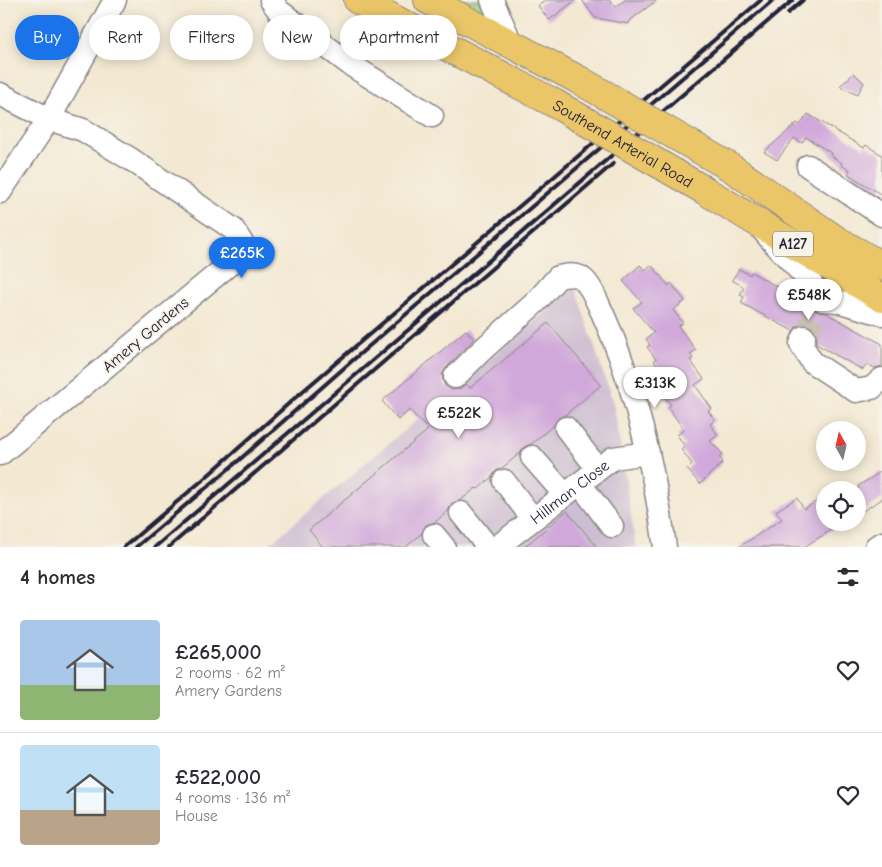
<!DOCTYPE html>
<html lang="en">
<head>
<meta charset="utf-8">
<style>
	:root { --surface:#fff; --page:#f7f7f7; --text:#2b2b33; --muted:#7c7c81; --line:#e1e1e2; --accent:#1a73e8 }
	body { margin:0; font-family:"Comic Neue",sans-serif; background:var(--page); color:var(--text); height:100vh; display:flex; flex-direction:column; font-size:19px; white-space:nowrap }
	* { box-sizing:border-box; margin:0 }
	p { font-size:16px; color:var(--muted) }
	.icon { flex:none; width:28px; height:28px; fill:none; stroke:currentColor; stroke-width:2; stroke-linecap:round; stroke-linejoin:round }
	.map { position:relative; height:547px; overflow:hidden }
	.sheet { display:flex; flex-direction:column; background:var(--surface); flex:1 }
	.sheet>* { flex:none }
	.hud { position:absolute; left:15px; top:15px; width:500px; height:45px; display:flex; gap:10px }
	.needle { width:32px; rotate:352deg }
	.tools { position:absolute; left:816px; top:421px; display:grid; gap:10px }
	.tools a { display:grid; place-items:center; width:50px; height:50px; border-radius:50%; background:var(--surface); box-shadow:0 2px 12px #0003; font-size:25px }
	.price { position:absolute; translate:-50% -42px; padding:0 11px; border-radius:18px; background:#fff; color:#222; font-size:16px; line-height:32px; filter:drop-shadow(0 1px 2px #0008) }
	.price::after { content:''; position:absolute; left:50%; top:30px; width:15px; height:11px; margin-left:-8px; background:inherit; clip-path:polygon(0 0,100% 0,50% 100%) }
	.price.active { background:var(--accent); color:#fff }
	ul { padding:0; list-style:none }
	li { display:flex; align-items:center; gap:15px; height:125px; padding:0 20px }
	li+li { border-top:1px solid var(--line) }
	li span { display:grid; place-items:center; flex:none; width:140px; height:100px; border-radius:5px; color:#555 }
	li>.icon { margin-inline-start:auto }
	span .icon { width:60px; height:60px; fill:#fffc; stroke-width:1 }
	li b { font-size:21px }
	h2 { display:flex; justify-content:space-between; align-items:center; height:60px; padding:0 20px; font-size:21px }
	.chip { padding:0 18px; border-radius:22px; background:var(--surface); box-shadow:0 2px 12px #0003; font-size:18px; line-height:45px }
	.chip.active { background:var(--accent); color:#fff }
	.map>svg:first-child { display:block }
	.industrial { fill:#cdbed2 }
	.green { fill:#9ec875; stroke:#607558 }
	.building { fill:#d0a8da }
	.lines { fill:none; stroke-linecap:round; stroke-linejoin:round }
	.minor-tunnel { stroke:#c9c0b4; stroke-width:22; stroke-dasharray:22 11; stroke-linecap:butt }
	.minor-casing { stroke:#8a8586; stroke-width:25 }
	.highway-casing { stroke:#8a8586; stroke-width:30 }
	.minor { stroke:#fff; stroke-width:22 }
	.highway { stroke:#eac669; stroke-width:28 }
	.rail { stroke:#22223b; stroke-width:4 }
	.highway-bridge-casing { stroke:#8a8586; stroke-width:30; stroke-linecap:butt }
	.highway-bridge { stroke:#eac669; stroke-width:28 }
	.labels { text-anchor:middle; stroke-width:4; stroke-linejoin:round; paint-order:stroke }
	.shield { fill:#f7f3e8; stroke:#62616f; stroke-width:1 }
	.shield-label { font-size:15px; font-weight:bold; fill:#22223b }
	.street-label { font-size:16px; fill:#22223b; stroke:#f7f3e8 }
</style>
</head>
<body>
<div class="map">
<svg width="882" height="547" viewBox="0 0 882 547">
	<rect width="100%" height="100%" fill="#f7f3e8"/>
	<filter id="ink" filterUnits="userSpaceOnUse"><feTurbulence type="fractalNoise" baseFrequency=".02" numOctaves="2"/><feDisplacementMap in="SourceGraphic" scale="10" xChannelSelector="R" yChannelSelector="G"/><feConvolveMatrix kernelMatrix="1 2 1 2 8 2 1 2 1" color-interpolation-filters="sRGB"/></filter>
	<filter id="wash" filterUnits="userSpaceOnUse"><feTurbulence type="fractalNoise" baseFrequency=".0096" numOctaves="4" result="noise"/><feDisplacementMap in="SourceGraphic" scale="20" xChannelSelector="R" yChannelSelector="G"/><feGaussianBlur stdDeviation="1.12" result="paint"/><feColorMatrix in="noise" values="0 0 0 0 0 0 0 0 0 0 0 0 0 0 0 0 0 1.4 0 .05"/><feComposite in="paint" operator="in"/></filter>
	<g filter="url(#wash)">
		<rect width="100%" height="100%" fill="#f3e8d2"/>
		<!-- industrial -->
		<path class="industrial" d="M575,287L614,406L636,547H266Z"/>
		<!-- green -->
		<path class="green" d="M452,0H484L488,18Z"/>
		<g id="blocks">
			<!-- building -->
			<g class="building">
				<path d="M546,0H576L549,20L538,6Z"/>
				<path d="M582,0H610L616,7L625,0H657L628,22L629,24L595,18Z"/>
				<path d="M854,73L864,83L857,95L840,86Z"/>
				<path d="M808,114L864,148L866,145L882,155V195L848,174L850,170L841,165L842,163L830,155L831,153L806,137L802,143L794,138L777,160L764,152L797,123L800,125Z"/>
				<path d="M640,265L645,270L651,265L669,286L671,283L685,301L673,310L683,323L678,326L696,350L690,354L693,358L690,360L704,379L695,385L712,409L708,411L715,420L710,424L718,435L710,441L723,454L719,457L723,462L700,484L687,469L692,464L681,449L685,446L677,435L684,430L668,407L671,405L662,393L665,390L661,385L668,380L654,361L656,359L647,347L650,345L646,339L654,333L633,308L642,302L623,281Z"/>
				<path d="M739,269L750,275L751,272L810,305L817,311L826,313L882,344V366L875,368L867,364L863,370L816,344L817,335L815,330L810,325L802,324L797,326L793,331L741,303L744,297L740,295L744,287L732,280Z"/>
				<path d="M548,323L601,385L565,415L558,418L554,425L531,444L524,447L519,454L502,468L496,471L492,477L478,489L476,488L461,500L452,503L448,511L435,522L426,525L421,534L406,547H323L309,530L428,430L410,410L398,420L382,401L466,330L474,339L446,368L442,374L443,381L445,386L452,390L459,389L466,384L470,388Z"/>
				<path d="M882,471V499L858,514V490L859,489L858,486Z"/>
				<path d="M825,496V522H844L804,547H739L782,519L776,511L797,498L804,509Z"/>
				<path d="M567,511L597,547H524Z"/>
			</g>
		</g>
	</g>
	<g filter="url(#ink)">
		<use href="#blocks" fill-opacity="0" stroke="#8a8586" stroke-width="1"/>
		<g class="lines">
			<!-- minor-tunnel -->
			<path class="minor-tunnel" d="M804,337L819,309"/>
			<defs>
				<g id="minor">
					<path d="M271,0L279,11L351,65L432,116"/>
					<path d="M492,0L511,43"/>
					<path d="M0,94L49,119L83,130L132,160L233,229L242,243L238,257L0,454"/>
					<path d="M808,166L882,215"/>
					<path d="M0,192L49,119L115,0"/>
					<path d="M762,229C780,252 808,275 823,300"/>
					<path d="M823,300L837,301L882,314"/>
					<path d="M804,337L801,344L812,362L856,391L872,388L882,379"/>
					<path d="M455,377L481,351L536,302L558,277C565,276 577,273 583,279C592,287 597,302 602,312C635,385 654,468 665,547"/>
					<path d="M566,428L598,469"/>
					<path d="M532,457L565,495"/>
					<path d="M504,481L533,519"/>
					<path d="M580,484L612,526"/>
					<path d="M461,513L488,547"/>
					<path d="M434,535L444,547"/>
					<path id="s1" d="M497,547L613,458L648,453"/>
					<path d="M876,547L882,543"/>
				</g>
				<g id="highway">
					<path d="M358,0L554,103"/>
					<path d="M428,0L579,80"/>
					<path d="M730,167L838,241L882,266"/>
					<path d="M704,190L882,298"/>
				</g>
			</defs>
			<!-- minor casing -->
			<use href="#minor" class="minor-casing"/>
			<!-- highway casing -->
			<use href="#highway" class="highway-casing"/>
			<!-- minor -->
			<use href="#minor" class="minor"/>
			<!-- highway -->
			<use href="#highway" class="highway"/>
			<!-- rail -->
			<g class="rail">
				<path d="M788,13L803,0"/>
				<path d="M124,547L205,478L296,397L761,0"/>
				<path d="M136,547L238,461L361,353L773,0"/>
				<path d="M155,547L793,0"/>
				<path d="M169,547L614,163"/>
			</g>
			<defs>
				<g id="highway-bridge">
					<path d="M579,80L730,167"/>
					<path id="s2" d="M554,103L704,190"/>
				</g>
			</defs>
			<!-- highway-bridge casing -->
			<use href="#highway-bridge" class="highway-bridge-casing"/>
			<!-- highway-bridge -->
			<use href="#highway-bridge" class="highway-bridge"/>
		</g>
	</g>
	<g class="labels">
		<!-- shield labels -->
		<rect class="shield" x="773" y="231.5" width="40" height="25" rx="4"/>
		<g class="shield-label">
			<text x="793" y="249">A127</text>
		</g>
		<!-- street labels -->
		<g class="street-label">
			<text dy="6" stroke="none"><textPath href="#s2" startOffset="80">Southend Arterial Road</textPath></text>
			<text transform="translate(145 334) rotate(-40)" y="6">Amery Gardens</text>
			<text dy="6" stroke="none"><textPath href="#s1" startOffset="91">Hillman Close</textPath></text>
		</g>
	</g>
</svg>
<div class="tools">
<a><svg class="needle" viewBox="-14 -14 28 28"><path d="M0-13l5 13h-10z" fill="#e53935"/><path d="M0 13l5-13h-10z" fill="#7c7c81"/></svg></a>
<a><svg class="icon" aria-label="locate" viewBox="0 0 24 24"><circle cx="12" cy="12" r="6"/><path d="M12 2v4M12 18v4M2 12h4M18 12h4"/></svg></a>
</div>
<b class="price active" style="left:242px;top:279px">£265K</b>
<b class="price" style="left:809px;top:321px">£548K</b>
<b class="price" style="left:655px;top:409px">£313K</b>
<b class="price" style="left:459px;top:439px">£522K</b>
<div class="hud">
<a class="chip active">Buy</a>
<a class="chip">Rent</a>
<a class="chip">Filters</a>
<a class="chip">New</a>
<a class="chip">Apartment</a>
</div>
</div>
<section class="sheet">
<h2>4 homes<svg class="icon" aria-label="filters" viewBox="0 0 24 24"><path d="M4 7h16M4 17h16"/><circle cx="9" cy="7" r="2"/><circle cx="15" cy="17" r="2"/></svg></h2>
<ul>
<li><span style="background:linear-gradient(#a9c7e8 65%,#8fb573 0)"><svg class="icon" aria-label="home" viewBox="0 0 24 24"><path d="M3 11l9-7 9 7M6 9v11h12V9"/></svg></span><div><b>£265,000</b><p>2 rooms · 62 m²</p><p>Amery Gardens</p></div><svg class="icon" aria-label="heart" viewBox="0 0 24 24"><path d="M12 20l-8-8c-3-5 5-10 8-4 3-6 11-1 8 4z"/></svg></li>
<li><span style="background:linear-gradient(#bfe0f5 65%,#b9a48a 0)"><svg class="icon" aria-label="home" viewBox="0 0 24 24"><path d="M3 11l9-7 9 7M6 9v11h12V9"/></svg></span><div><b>£522,000</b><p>4 rooms · 136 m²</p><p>House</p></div><svg class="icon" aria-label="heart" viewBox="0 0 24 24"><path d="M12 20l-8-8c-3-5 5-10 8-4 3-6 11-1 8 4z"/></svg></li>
</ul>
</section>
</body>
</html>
